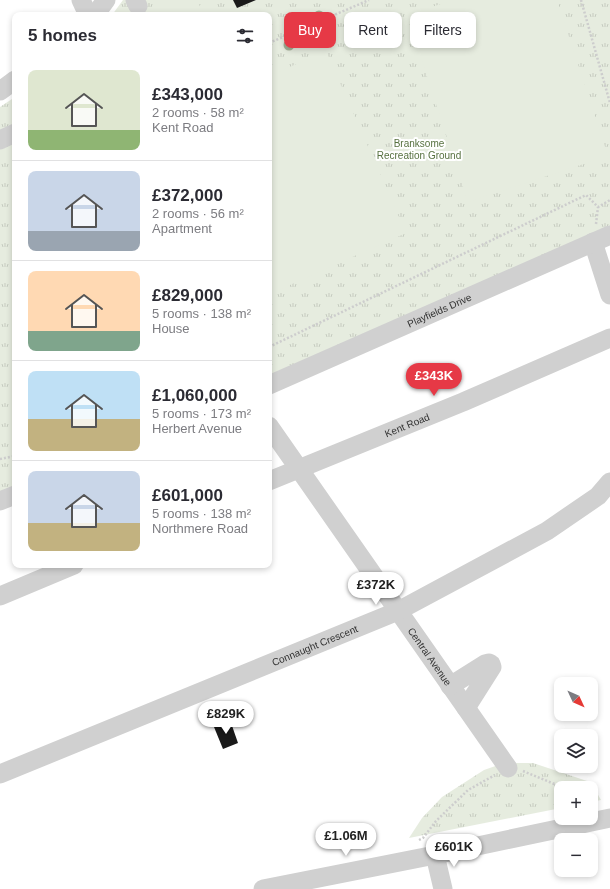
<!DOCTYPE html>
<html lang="en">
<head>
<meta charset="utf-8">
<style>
	:root { --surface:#fff; --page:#f7f7f7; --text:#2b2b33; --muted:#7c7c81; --line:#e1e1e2; --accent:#e63946 }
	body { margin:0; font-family:Arial,sans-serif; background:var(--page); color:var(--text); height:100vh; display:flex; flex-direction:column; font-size:15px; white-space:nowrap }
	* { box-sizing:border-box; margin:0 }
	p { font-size:13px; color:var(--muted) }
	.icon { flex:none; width:22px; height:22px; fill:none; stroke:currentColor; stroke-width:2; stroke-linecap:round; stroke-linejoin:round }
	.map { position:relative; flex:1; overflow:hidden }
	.details { position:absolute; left:12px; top:12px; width:260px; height:556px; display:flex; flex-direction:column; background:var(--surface); border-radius:8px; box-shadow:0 2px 6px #0003 }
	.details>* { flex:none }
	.top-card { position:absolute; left:284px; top:12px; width:266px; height:36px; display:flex; gap:8px }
	.needle { width:26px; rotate:134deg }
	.buttons { position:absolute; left:554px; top:677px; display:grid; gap:8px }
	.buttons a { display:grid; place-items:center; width:44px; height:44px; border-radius:8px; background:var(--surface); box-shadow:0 2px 6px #0003; font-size:20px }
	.price { position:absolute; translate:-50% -34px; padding:0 9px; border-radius:14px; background:#fff; color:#222; font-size:13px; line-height:26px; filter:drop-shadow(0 1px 2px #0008) }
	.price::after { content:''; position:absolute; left:50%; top:24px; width:12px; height:9px; margin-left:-6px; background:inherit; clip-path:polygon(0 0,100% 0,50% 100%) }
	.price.on { background:var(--accent); color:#fff }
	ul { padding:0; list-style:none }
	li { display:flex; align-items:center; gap:12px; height:100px; padding:0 16px }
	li+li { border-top:1px solid var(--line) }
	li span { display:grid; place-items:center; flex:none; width:112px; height:80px; border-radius:8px; color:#555 }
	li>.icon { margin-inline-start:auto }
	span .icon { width:48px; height:48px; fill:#fffc; stroke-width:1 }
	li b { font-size:17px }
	h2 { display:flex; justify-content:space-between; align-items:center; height:48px; padding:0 16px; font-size:17px }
	.tag { padding:0 14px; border-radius:8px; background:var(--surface); box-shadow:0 2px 6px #0003; font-size:14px; line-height:36px }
	.tag.on { background:var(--accent); color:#fff }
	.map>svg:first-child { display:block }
	.park { fill:url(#park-tufts) }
	.garden { fill:#e6ecdf }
	.building { fill:#1a1a1a }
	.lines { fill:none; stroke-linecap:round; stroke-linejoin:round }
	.path { stroke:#cdcdcd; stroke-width:2.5; stroke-dasharray:2 2; stroke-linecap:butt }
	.minor { stroke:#d0d0d0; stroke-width:19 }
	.tree { fill:#a2b095 }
	.labels { text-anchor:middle; stroke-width:4; stroke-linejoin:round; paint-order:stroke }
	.park-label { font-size:10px; fill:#56703f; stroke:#fff }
	.street-label { font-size:10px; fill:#333; stroke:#fff }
</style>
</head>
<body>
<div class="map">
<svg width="610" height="889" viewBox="0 0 610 889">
	<defs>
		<pattern id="park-tufts" width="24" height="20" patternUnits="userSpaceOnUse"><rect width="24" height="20" fill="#e6ecdf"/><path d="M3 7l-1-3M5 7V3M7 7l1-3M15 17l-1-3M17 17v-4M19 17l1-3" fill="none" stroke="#c6cbc0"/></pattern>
	</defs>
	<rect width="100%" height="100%" fill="#fff"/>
	<!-- park -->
	<g class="park">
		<path d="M123,0H610V230L269,377V15H112Z"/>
		<path d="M15,97V488L0,494V107Z"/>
		<path d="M504,763H533L587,781L597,793L601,800L591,802V788H561V808L409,838L422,818L442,797L484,770Z"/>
	</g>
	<!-- garden -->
	<g class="garden">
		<path d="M157,0H197L204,15H164Z"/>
		<path d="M453,0H557L608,156L468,202L407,15Z"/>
		<path d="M326,51L406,233L272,293L269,286V76Z"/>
	</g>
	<!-- building -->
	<g class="building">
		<path d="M233,0H256L237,8Z"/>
		<path d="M230,720L238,743L223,749L214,727Z"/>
	</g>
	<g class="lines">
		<!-- path -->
		<g class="path">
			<path d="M581,0L610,103"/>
			<path d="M269,43L369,0"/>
			<path d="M596,224L598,207"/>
			<path d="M269,347L586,195L598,207L610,200"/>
			<path d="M0,459L15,456"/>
			<path d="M523,771L564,788"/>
			<path d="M419,840L423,838L436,821L468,790L495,775"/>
		</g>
		<!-- minor -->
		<g class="minor">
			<path d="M81,0L88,15"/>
			<path d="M135,0L138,6"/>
			<path d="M95,15L106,0"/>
			<path d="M0,91L15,80"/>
			<path d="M0,140L15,133"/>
			<path d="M593,242L610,295"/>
			<path id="s1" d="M269,385L610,235"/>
			<path id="s2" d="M269,426L508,768"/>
			<path id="s3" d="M269,481L463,402L610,338"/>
			<path d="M0,501L15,495"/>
			<path d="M0,596L74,565"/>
			<path d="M450,686L485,664L489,663L491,664L492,667L466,708"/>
			<path id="s4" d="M0,774L398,611L547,531L598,496L610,482"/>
			<path d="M435,855L443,889"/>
			<path d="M263,889L435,855L610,818"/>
		</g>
	</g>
	<!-- trees -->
	<g class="tree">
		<circle cx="319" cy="16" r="5.5"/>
		<circle cx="293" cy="26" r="5.5"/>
		<circle cx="314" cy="32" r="5.5"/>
		<circle cx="289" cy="45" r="5.5"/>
	</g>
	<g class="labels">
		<!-- park labels -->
		<g class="park-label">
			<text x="419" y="147">Branksome<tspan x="419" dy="12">Recreation Ground</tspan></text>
		</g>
		<!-- street labels -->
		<g class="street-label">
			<text dy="4" stroke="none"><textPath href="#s1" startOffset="186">Playfields Drive</textPath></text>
			<text dy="4" stroke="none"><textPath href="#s3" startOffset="149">Kent Road</textPath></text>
			<text dy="4" stroke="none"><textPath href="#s4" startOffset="340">Connaught Crescent</textPath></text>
			<text dy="4" stroke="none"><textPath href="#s2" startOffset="281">Central Avenue</textPath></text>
		</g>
	</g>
</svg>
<div class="buttons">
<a><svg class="needle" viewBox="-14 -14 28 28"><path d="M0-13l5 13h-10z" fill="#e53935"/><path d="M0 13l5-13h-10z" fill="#7c7c81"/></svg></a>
<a><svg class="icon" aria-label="layers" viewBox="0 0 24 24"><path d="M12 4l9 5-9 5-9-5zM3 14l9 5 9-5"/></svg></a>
<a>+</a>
<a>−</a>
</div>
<b class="price on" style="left:434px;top:397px">£343K</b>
<b class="price" style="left:376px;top:606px">£372K</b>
<b class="price" style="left:226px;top:735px">£829K</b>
<b class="price" style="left:346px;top:857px">£1.06M</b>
<b class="price" style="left:454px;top:868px">£601K</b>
<div class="top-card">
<a class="tag on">Buy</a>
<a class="tag">Rent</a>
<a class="tag">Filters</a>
</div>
<section class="details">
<h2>5 homes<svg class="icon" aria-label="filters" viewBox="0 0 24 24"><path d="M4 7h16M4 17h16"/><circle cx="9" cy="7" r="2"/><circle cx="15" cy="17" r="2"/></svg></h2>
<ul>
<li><span style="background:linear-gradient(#dfe7d0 75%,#8fb573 0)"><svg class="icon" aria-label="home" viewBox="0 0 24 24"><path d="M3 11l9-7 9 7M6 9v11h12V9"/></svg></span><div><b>£343,000</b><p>2 rooms · 58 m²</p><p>Kent Road</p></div></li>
<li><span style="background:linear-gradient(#c9d6e8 75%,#9aa5b1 0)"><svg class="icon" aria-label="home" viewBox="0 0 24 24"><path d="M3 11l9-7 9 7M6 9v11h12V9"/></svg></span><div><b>£372,000</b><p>2 rooms · 56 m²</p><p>Apartment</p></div></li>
<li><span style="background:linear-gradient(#ffd9b3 75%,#7fa58c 0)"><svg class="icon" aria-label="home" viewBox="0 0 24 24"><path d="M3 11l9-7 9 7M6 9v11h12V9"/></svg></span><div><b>£829,000</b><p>5 rooms · 138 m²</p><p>House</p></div></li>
<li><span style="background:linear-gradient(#bfe0f5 60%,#c2b280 0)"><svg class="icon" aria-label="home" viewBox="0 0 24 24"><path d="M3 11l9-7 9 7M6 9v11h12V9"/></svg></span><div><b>£1,060,000</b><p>5 rooms · 173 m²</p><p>Herbert Avenue</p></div></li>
<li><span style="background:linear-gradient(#c9d6e8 65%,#c2b280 0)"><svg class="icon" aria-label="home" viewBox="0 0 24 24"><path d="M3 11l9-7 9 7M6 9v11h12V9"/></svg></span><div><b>£601,000</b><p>5 rooms · 138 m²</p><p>Northmere Road</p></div></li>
</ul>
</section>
</div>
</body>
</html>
